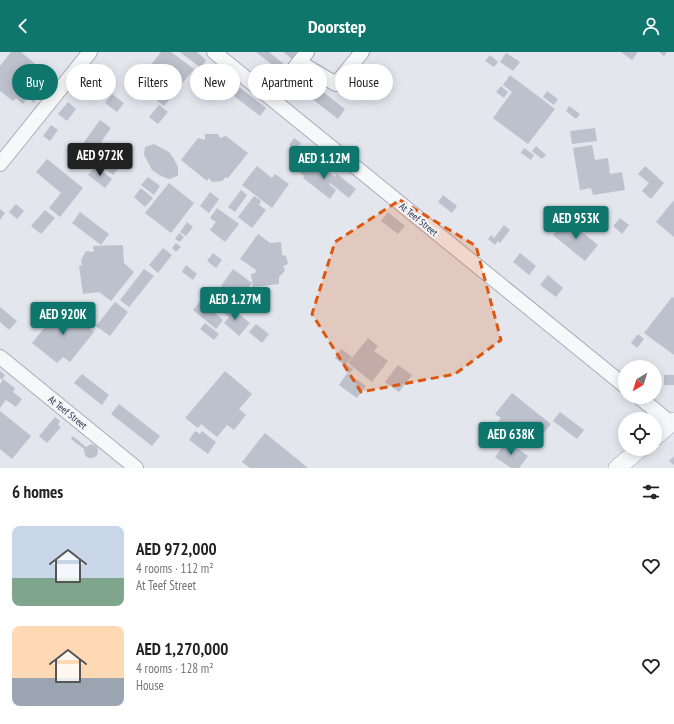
<!DOCTYPE html>
<html lang="en">
<head>
<meta charset="utf-8">
<style>
	:root { --surface:#fff; --page:#f6f6f6; --text:#222; --muted:#767676; --accent:#0f766e }
	body { margin:0; font-family:"PT Sans Narrow",sans-serif; background:var(--page); color:var(--text); height:100vh; display:flex; flex-direction:column; font-size:15px; white-space:nowrap }
	* { box-sizing:border-box; margin:0 }
	p { font-size:13px; color:var(--muted) }
	.icon { flex:none; width:22px; height:22px; fill:none; stroke:currentColor; stroke-width:2; stroke-linecap:round; stroke-linejoin:round }
	.map { position:relative; height:416px; overflow:hidden }
	.side { display:flex; flex-direction:column; background:var(--surface); flex:1 }
	.side>* { flex:none }
	.top-card { position:absolute; left:12px; top:12px; width:400px; height:36px; display:flex; gap:8px }
	.needle { width:26px; rotate:218deg }
	.controls { position:absolute; left:618px; top:308px; display:grid; gap:8px }
	.controls a { display:grid; place-items:center; width:44px; height:44px; border-radius:50%; background:var(--surface); box-shadow:0 2px 10px #0003; font-size:20px }
	.price { position:absolute; translate:-50% -34px; padding:0 9px; border-radius:4px; background:var(--accent); color:#fff; font-size:13px; line-height:26px; filter:drop-shadow(0 1px 2px #0008) }
	.price::after { content:''; position:absolute; left:50%; top:24px; width:12px; height:9px; margin-left:-6px; background:inherit; clip-path:polygon(0 0,100% 0,50% 100%) }
	.price.selected { background:#222; color:#fff }
	ul { padding:0; list-style:none }
	li { display:flex; align-items:center; gap:12px; height:100px; padding:0 12px }
	li span { display:grid; place-items:center; flex:none; width:112px; height:80px; border-radius:8px; color:#555 }
	li>.icon { margin-inline-start:auto }
	span .icon { width:48px; height:48px; fill:#fffc; stroke-width:1 }
	li b { font-size:17px }
	h2 { display:flex; justify-content:space-between; align-items:center; height:48px; padding:0 12px; font-size:17px }
	.pill { padding:0 14px; border-radius:18px; background:var(--surface); box-shadow:0 2px 10px #0003; font-size:14px; line-height:36px }
	.pill.selected { background:var(--accent); color:#fff }
	header { display:flex; justify-content:space-between; align-items:center; height:52px; padding:0 12px; background:var(--accent); color:#fff; font-size:18px; font-weight:700 }
	.map>svg:first-child { display:block }
	.building { fill:#bdc1cd }
	.lines { fill:none; stroke-linecap:round; stroke-linejoin:round }
	.minor-casing { stroke:#a7acb8; stroke-width:16 }
	.tertiary-casing { stroke:#a7acb8; stroke-width:18 }
	.minor { stroke:#f7f8fa; stroke-width:14 }
	.tertiary { stroke:#f7f8fa; stroke-width:17 }
	.marked { fill:#de570f; fill-opacity:0.2; stroke:#de570f; stroke-width:3; stroke-dasharray:8 5; stroke-linejoin:round }
	.labels { text-anchor:middle; stroke-width:4; stroke-linejoin:round; paint-order:stroke }
	.street-label { font-size:10px; fill:#293147; stroke:#f4f5f9 }
</style>
</head>
<body>
<header><svg class="icon" aria-label="back" viewBox="0 0 24 24"><path d="M15 5l-7 7 7 7"/></svg>Doorstep<svg class="icon" aria-label="person" viewBox="0 0 24 24"><circle cx="12" cy="8" r="4"/><path d="M4 21q1-7 8-7t8 7"/></svg></header>
<div class="map">
<svg width="674" height="416" viewBox="0 0 674 416">
	<rect width="100%" height="100%" fill="#e3e6ed"/>
	<!-- building -->
	<g class="building">
		<path d="M11,0H21L40,16L39,18L45,23L38,33L31,27L25,35L38,45L34,51L28,46L23,52L16,46L13,49L0,39V14Z"/>
		<path d="M161,0H171L194,17L164,54L136,32Z"/>
		<path d="M180,0H197L206,8L201,16Z"/>
		<path d="M256,0H269L285,13L280,19Z"/>
		<path d="M283,0H297L292,7Z"/>
		<path d="M621,0H638L632,8Z"/>
		<path d="M659,0H667L664,4Z"/>
		<path d="M506,1L520,10L513,19L500,10Z"/>
		<path d="M490,3L498,10L494,15L485,9Z"/>
		<path d="M213,15L266,56L260,64L207,23Z"/>
		<path d="M109,18L115,22L108,32L102,27Z"/>
		<path d="M510,23L555,57L528,92L493,66L512,40L503,33Z"/>
		<path d="M310,30L345,57L338,67L303,40Z"/>
		<path d="M501,34L508,40L504,46L496,40Z"/>
		<path d="M547,39L558,47L554,53L543,45Z"/>
		<path d="M112,42L124,51L117,60L105,51Z"/>
		<path d="M68,50L76,57L67,69L58,62Z"/>
		<path d="M159,53L168,60L158,72L149,65Z"/>
		<path d="M569,54L580,62L576,67L566,59Z"/>
		<path d="M100,68L111,76L101,90L116,101L123,92L132,98L113,123L94,109L90,115L74,104Z"/>
		<path d="M51,73L58,78L50,89L43,84Z"/>
		<path d="M595,76L597,89L572,92L570,79Z"/>
		<path d="M205,82H218L220,86L226,84L248,101L228,126L226,125L222,129L212,130L209,126L207,129L181,108L198,86L205,88Z"/>
		<path d="M294,86L301,91L296,98L289,93Z"/>
		<path d="M154,92L169,100L174,107L178,115V124L169,127L161,124L152,118L144,103L145,95Z"/>
		<path d="M592,93L595,108L608,106L610,122L622,120L625,138L593,143L591,136L580,138L573,96Z"/>
		<path d="M536,94L546,103L542,107L532,99Z"/>
		<path d="M524,96L534,103L531,108L521,101Z"/>
		<path d="M47,107L83,136L60,165L49,156L61,141L36,120Z"/>
		<path d="M299,107L311,116L315,110L335,125L337,122L356,137L349,146L330,131L329,132L336,138L330,147L303,126L304,124L293,115Z"/>
		<path d="M96,114L112,127L105,136L88,123Z"/>
		<path d="M257,114L272,126L275,122L289,132L272,156L242,133Z"/>
		<path d="M645,114L664,131L651,147L642,139L649,131L638,122Z"/>
		<path d="M148,125L160,134L154,143L141,133Z"/>
		<path d="M169,131L194,151L171,181L145,161Z"/>
		<path d="M141,136L153,146L145,155L134,145Z"/>
		<path d="M241,138L247,143L235,160L228,155Z"/>
		<path d="M210,140L219,147L209,161L200,154Z"/>
		<path d="M443,143L457,154L452,161L438,150Z"/>
		<path d="M254,144L261,149L259,153L266,158L252,176L238,165Z"/>
		<path d="M674,148V185L656,170Z"/>
		<path d="M16,152L24,159L17,167L9,160Z"/>
		<path d="M217,156L239,172L225,190L210,178L216,170L210,166Z"/>
		<path d="M0,157L5,161L0,168Z"/>
		<path d="M45,158L55,166L41,182L31,174Z"/>
		<path d="M80,160L109,182L101,193L72,171Z"/>
		<path d="M388,160L405,174L398,182L381,169Z"/>
		<path d="M620,166L629,173L622,182L613,174Z"/>
		<path d="M566,167L598,193L585,209L553,183Z"/>
		<path d="M187,170L193,175L186,184L180,180Z"/>
		<path d="M504,173L510,178L500,191L498,189L495,193L488,187L491,183L494,186Z"/>
		<path d="M179,181L184,185L180,190L175,187Z"/>
		<path d="M258,182L270,191L281,190L282,203L286,204L288,212L283,214L285,219L279,225V232L253,235L251,222L255,221L256,218L240,207Z"/>
		<path d="M176,191L181,195L176,200L172,196Z"/>
		<path d="M123,193L124,211L134,220L111,249L99,240L83,242L79,214L82,213L81,208L86,199L94,200L93,194Z"/>
		<path d="M163,196L172,203L158,221L149,213Z"/>
		<path d="M213,201L222,208L216,216L207,209Z"/>
		<path d="M520,201L536,214L529,223L513,210Z"/>
		<path d="M186,213L197,222L193,228L182,220Z"/>
		<path d="M144,217L154,224L129,255L120,248Z"/>
		<path d="M233,217L252,231L239,248L221,234Z"/>
		<path d="M548,223L563,236L556,245L540,233Z"/>
		<path d="M672,245L674,246V303L644,281Z"/>
		<path d="M200,249L223,268L216,277L193,258Z"/>
		<path d="M115,250L128,260L110,284L96,274Z"/>
		<path d="M228,253L250,271L239,284L224,271L229,265L222,260Z"/>
		<path d="M62,254L94,280L70,310L63,305L57,311L32,291Z"/>
		<path d="M0,255L17,269L9,278L0,270Z"/>
		<path d="M205,271L219,282L214,288L200,277Z"/>
		<path d="M256,272L269,282L262,291L249,280Z"/>
		<path d="M638,282L644,287L637,296L631,291Z"/>
		<path d="M368,286L378,294L374,299L388,309L372,330L348,311Z"/>
		<path d="M341,297L352,305L346,312L353,317L349,322L366,334L357,346L339,333L348,320L343,316L345,314L335,306Z"/>
		<path d="M398,313L412,323L399,340L385,330Z"/>
		<path d="M0,319L5,323L2,328L0,326Z"/>
		<path d="M225,319L252,342L239,357L246,363L234,378L227,373L217,385L201,372L198,376L185,366Z"/>
		<path d="M82,322L109,343L102,353L74,331Z"/>
		<rect x="664" y="323" width="10" height="10"/>
		<path d="M3,327L15,336L13,340L22,347L16,355L6,348L0,356V332Z"/>
		<path d="M512,341L551,372L530,397L510,381L505,387L492,377L501,366L495,362Z"/>
		<path d="M119,352L160,384L152,394L111,362Z"/>
		<path d="M0,359L31,384L12,407L0,397Z"/>
		<path d="M560,360L584,378L577,387L553,369Z"/>
		<path d="M55,365L60,369L58,373L61,375L47,391L39,384Z"/>
		<path d="M195,379L200,382L202,379L216,390L208,402L189,388Z"/>
		<path d="M265,381L308,416H250L242,410Z"/>
		<path d="M73,384L86,395L91,392L94,393L97,395L98,399L97,403L95,405L91,406H88L85,403L84,397L71,387Z"/>
		<path d="M507,389L528,404L519,416H511L495,405Z"/>
		<path d="M674,404V413L669,409Z"/>
	</g>
	<g class="lines">
		<defs>
			<g id="minor">
				<path d="M214,0L625,334"/>
				<path d="M299,10L336,32L362,0"/>
				<path d="M271,46L307,0"/>
				<path d="M0,112L90,0"/>
				<path d="M0,305L136,416"/>
				<path d="M639,345L671,371"/>
			</g>
			<g id="tertiary">
				<path d="M655,385L674,369"/>
				<path d="M617,416L640,397"/>
			</g>
		</defs>
		<!-- minor casing -->
		<use href="#minor" class="minor-casing"/>
		<!-- tertiary casing -->
		<use href="#tertiary" class="tertiary-casing"/>
		<!-- minor -->
		<use href="#minor" class="minor"/>
		<!-- tertiary -->
		<use href="#tertiary" class="tertiary"/>
	</g>
	<!-- marked area -->
	<path class="marked" d="M400,148L476,194L501,288L455,322L361,340L312,262L335,190Z"/>
	<g class="labels">
		<!-- street labels -->
		<g class="street-label">
			<text transform="translate(419 167) rotate(39)" y="4">At Teef Street</text>
			<text transform="translate(68 360) rotate(39)" y="4">At Teef Street</text>
		</g>
	</g>
</svg>
<div class="controls">
<a><svg class="needle" viewBox="-14 -14 28 28"><path d="M0-13l5 13h-10z" fill="#e53935"/><path d="M0 13l5-13h-10z" fill="#767676"/></svg></a>
<a><svg class="icon" aria-label="locate" viewBox="0 0 24 24"><circle cx="12" cy="12" r="6"/><path d="M12 2v4M12 18v4M2 12h4M18 12h4"/></svg></a>
</div>
<b class="price selected" style="left:100px;top:125px">AED 972K</b>
<b class="price" style="left:324px;top:128px">AED 1.12M</b>
<b class="price" style="left:576px;top:188px">AED 953K</b>
<b class="price" style="left:235px;top:269px">AED 1.27M</b>
<b class="price" style="left:63px;top:284px">AED 920K</b>
<b class="price" style="left:511px;top:404px">AED 638K</b>
<div class="top-card">
<a class="pill selected">Buy</a>
<a class="pill">Rent</a>
<a class="pill">Filters</a>
<a class="pill">New</a>
<a class="pill">Apartment</a>
<a class="pill">House</a>
</div>
</div>
<section class="side">
<h2>6 homes<svg class="icon" aria-label="filters" viewBox="0 0 24 24"><path d="M4 7h16M4 17h16"/><circle cx="9" cy="7" r="2"/><circle cx="15" cy="17" r="2"/></svg></h2>
<ul>
<li><span style="background:linear-gradient(#c9d6e8 65%,#7fa58c 0)"><svg class="icon" aria-label="home" viewBox="0 0 24 24"><path d="M3 11l9-7 9 7M6 9v11h12V9"/></svg></span><div><b>AED 972,000</b><p>4 rooms · 112 m²</p><p>At Teef Street</p></div><svg class="icon" aria-label="heart" viewBox="0 0 24 24"><path d="M12 20l-8-8c-3-5 5-10 8-4 3-6 11-1 8 4z"/></svg></li>
<li><span style="background:linear-gradient(#ffd9b3 65%,#9aa5b1 0)"><svg class="icon" aria-label="home" viewBox="0 0 24 24"><path d="M3 11l9-7 9 7M6 9v11h12V9"/></svg></span><div><b>AED 1,270,000</b><p>4 rooms · 128 m²</p><p>House</p></div><svg class="icon" aria-label="heart" viewBox="0 0 24 24"><path d="M12 20l-8-8c-3-5 5-10 8-4 3-6 11-1 8 4z"/></svg></li>
</ul>
</section>
</body>
</html>
